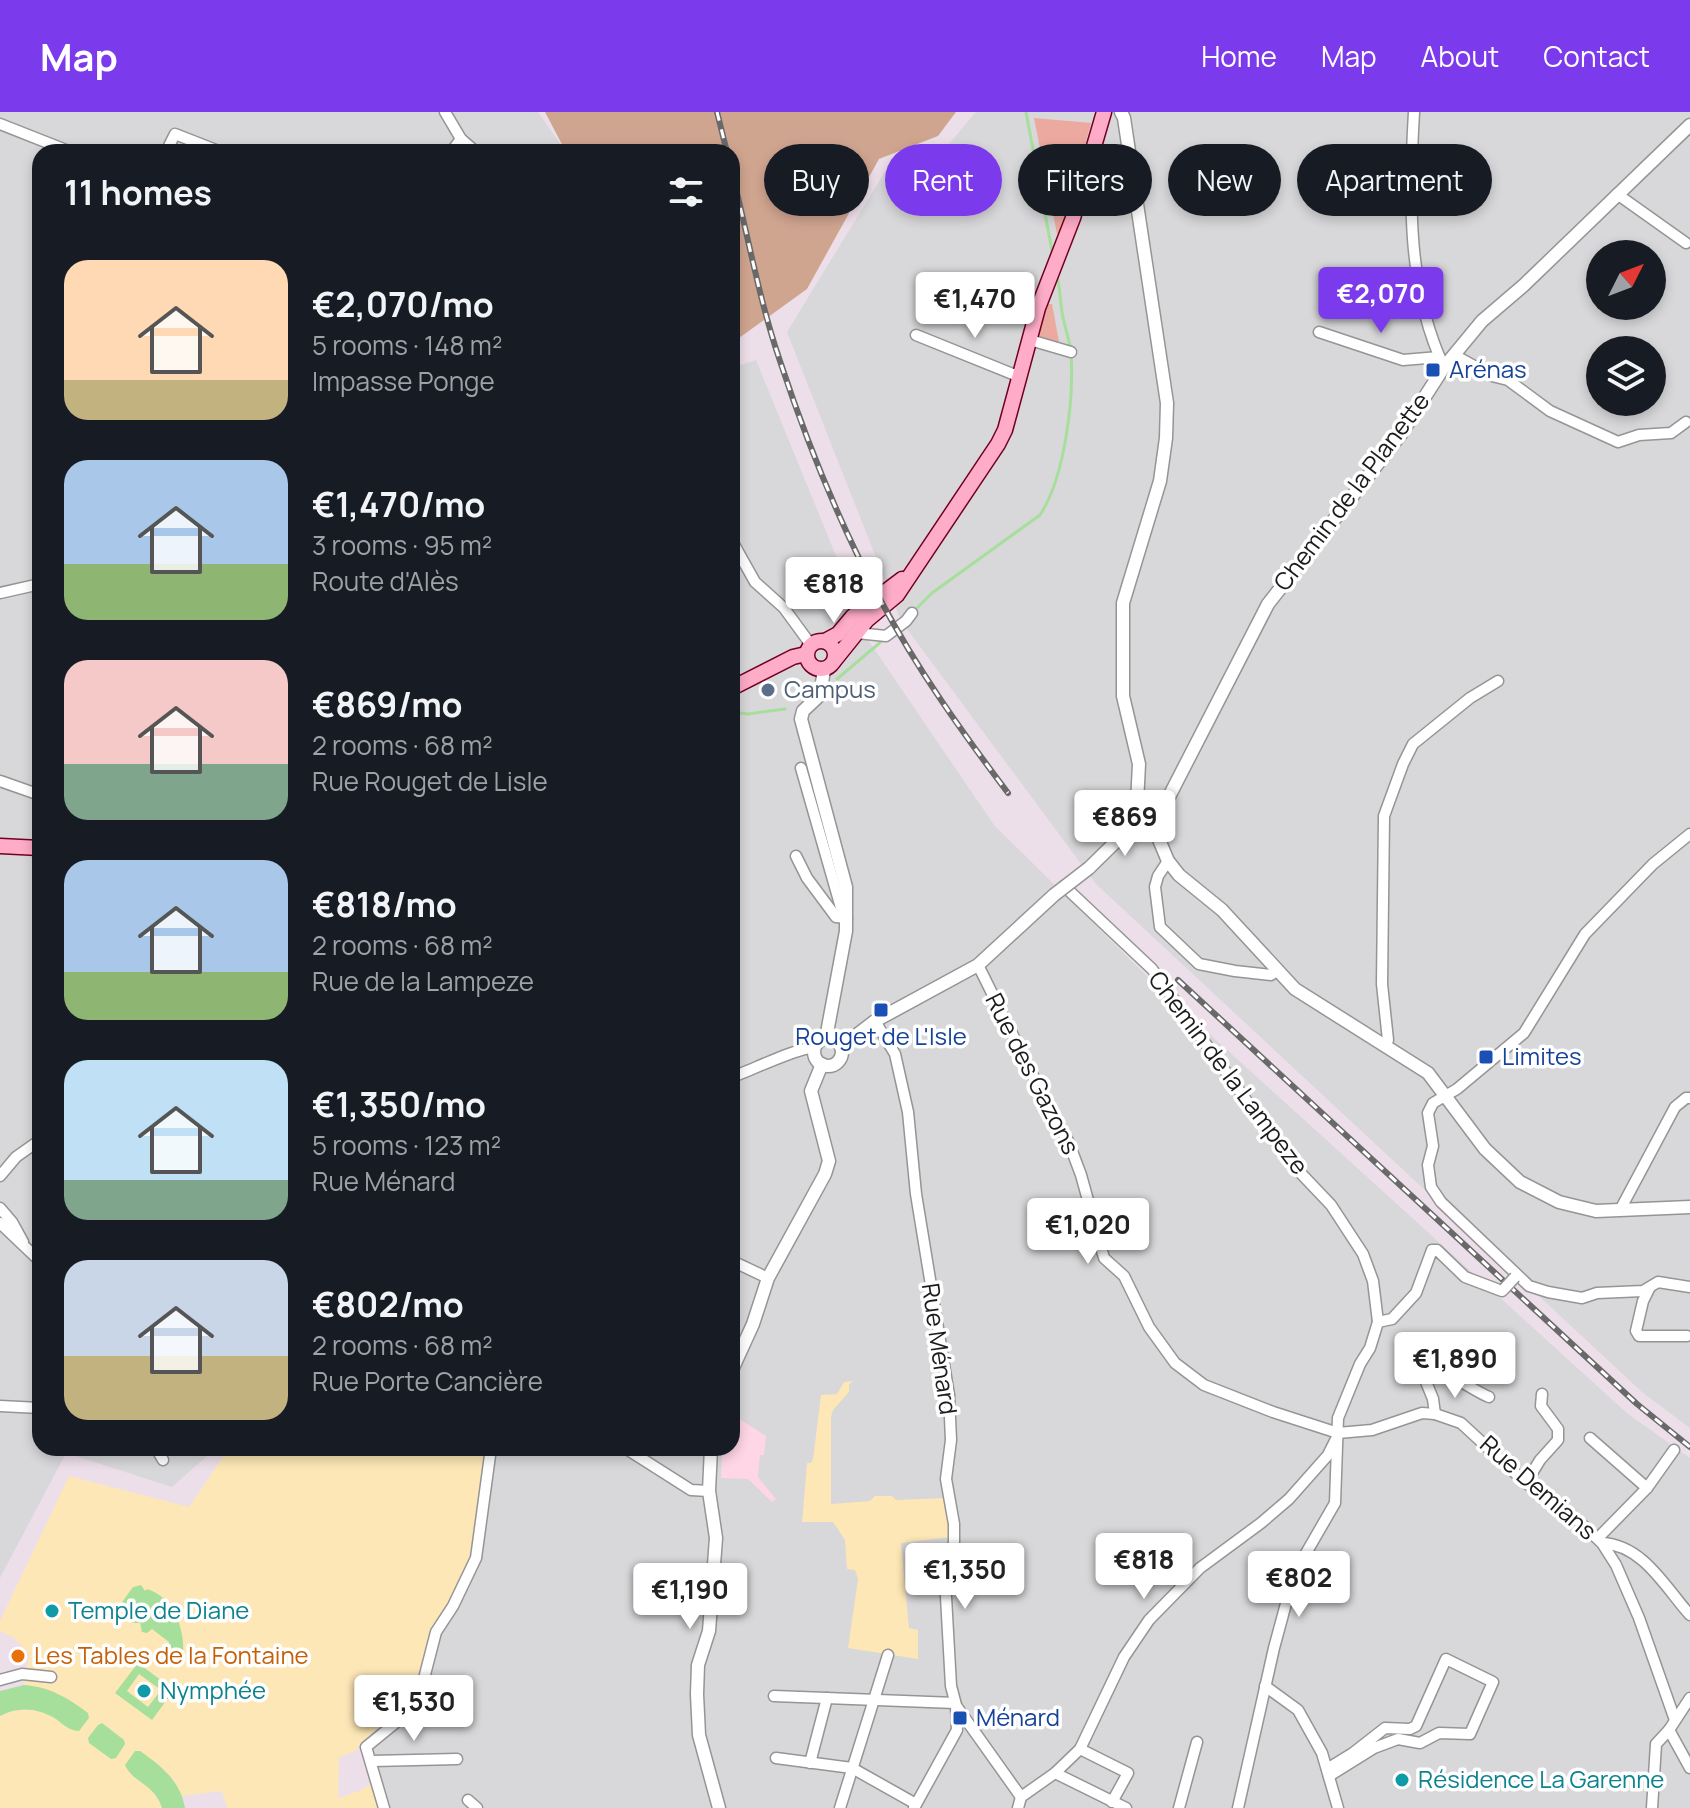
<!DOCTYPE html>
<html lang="en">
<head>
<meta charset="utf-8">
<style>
	:root { --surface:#171b24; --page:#242831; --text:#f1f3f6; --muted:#9ea1a6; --accent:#7c3aed }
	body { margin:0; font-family:Manrope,sans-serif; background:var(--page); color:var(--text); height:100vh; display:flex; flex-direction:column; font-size:30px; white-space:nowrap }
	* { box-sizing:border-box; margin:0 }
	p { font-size:26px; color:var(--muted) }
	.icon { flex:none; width:44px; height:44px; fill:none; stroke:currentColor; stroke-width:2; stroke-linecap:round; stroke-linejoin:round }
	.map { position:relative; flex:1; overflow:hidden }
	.details { position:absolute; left:32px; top:32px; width:708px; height:1312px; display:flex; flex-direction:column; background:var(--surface); border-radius:24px; box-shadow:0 4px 12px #0003 }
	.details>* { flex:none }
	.hud { position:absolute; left:764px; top:32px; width:760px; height:72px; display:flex; gap:16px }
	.needle { width:52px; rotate:48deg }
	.fabs { position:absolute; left:1586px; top:128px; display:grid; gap:16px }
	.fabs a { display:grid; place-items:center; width:80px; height:80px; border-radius:50%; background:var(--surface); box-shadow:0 4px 12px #0003; font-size:40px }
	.price { position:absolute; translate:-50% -68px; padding:0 18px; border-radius:8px; background:#fff; color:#222; font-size:26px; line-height:52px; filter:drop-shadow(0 2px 4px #0008) }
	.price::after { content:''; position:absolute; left:50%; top:48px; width:24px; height:18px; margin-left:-12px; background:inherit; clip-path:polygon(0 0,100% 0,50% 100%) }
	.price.selected { background:var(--accent); color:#fff }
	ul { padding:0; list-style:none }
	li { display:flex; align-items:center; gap:24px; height:200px; padding:0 32px }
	li span { display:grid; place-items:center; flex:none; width:224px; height:160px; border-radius:24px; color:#555 }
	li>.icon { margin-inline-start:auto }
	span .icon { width:96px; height:96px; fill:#fffc; stroke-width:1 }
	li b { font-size:34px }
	h2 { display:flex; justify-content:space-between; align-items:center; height:96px; padding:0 32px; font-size:34px }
	.chip { padding:0 28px; border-radius:36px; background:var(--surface); box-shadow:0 4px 12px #0003; font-size:28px; line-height:72px }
	.chip.selected { background:var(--accent); color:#fff }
	header { display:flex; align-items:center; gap:48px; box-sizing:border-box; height:112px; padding:0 40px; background:var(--accent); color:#fff }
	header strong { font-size:38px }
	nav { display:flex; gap:44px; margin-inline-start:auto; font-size:28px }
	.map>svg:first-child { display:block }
	.residential { fill:#d8d7d9; fill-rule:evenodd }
	.education { fill:#ffd6e6 }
	.grass { fill:#eca9a0 }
	.forest { fill:#d0a590 }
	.park { fill:#fde7b6 }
	.water { fill:#a6df9b; fill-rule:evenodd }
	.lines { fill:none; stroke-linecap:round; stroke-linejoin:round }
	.stream { stroke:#a6df9b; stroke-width:3 }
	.minor-casing { stroke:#959595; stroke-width:13 }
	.tertiary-casing { stroke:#959595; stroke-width:15 }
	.secondary-casing { stroke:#730020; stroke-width:17 }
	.minor { stroke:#fff; stroke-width:10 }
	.tertiary { stroke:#fff; stroke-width:12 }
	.secondary { stroke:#feacc7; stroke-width:14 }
	.rail-casing { stroke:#696969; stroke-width:6 }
	.rail { stroke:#fff; stroke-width:3; stroke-dasharray:9; stroke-linecap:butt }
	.minor-bridge-casing { stroke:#959595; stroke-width:13; stroke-linecap:butt }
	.tertiary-bridge-casing { stroke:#959595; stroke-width:15; stroke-linecap:butt }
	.minor-bridge { stroke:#fff; stroke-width:10 }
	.tertiary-bridge { stroke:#fff; stroke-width:12 }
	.transit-dot { fill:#1a4fb4; stroke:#fff; stroke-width:3 }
	.service-dot { fill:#5c6f8a; stroke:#fff; stroke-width:3 }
	.culture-dot { fill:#0f9aa8; stroke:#fff; stroke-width:3 }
	.food-dot { fill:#e8710a; stroke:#fff; stroke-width:3 }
	.labels { text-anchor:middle; stroke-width:7; stroke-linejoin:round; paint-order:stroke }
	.transit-label { font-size:24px; fill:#164399; stroke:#fff; text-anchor:start }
	.street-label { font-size:24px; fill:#1b1b1b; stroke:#fff }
	.service-label { font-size:24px; fill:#4e5e75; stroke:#fff; text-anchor:start }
	.culture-label { font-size:24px; fill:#0d838f; stroke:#fff; text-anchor:start }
	.food-label { font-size:24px; fill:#c56008; stroke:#fff; text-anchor:start }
</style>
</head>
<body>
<header>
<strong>Map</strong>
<nav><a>Home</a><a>Map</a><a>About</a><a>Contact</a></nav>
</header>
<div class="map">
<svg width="1690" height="1696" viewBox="0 0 1690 1696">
	<rect width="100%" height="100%" fill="#eddfe9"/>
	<!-- residential -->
	<g class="residential">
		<path d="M0,0H538L566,40H40V1336H216L172,1375L66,1341L0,1466Z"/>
		<path d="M976,0H1690V1316L1642,1280L1096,772L901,509L787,220L886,58L943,39ZM1600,142H1652V194H1600ZM1600,238H1652V290H1600Z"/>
		<path d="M756,248L854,488L866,525L994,713L1159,876L1628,1302L1690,1346V1696H388L368,1635L412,1601L492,1336H732V256Z"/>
	</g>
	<!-- education -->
	<path class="education" d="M732,1302L766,1324L764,1343H760L758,1365L776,1387L772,1390L748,1367L721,1366L722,1336H732Z"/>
	<!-- grass -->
	<g class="grass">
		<path d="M1034,6L1091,11L1062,118L1057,122Z"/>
		<path d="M1048,192H1052L1060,235L1038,224L1037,217Z"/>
	</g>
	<!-- forest -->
	<path class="forest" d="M545,0H956L938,24L879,47L807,177L732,231V40H566Z"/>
	<!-- park -->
	<g class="park">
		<path d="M853,1269L849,1273V1280L833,1298L831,1305V1392L870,1389L875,1384H892L896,1388L947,1386L951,1425L901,1431L909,1516L918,1518V1547L848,1536L858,1467L855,1458L847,1457L845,1428L833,1410H802L807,1351H811L813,1347L821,1283L837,1282L844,1270Z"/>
		<path d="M229,1336H488L470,1452L453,1486L418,1580L411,1592L381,1618L378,1616L360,1632L356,1639L339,1645L338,1686L359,1679L376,1669L379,1696H227L222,1679L182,1684L175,1670L126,1658L152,1676L162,1696H0V1604C19,1594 36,1596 55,1606L33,1574L24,1573L29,1542L14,1526L0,1519V1509L69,1364L189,1395Z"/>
	</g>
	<!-- water -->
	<g class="water">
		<path d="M141,1473L145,1479L147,1477C173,1484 188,1521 182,1549L167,1546L169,1530L152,1517L147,1521L142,1520L140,1511H131V1501L120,1493L133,1475Z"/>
		<path d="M138,1551L174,1578L152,1608L115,1581ZM139,1562L161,1578L148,1595L127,1579Z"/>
		<path d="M24,1573C50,1575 68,1586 88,1601L89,1606L79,1619C70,1619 64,1613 56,1607C38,1596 19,1594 0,1604V1579Z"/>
		<path d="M102,1611L124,1628L125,1632L116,1646L111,1647L89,1631L88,1626L98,1613Z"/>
		<path d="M135,1639H140C161,1654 180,1668 185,1696H162C155,1672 133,1671 125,1653Z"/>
	</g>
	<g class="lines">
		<!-- stream -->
		<g class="stream">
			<path d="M1026,0L1053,144"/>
			<path d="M914,499L932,481L1040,403C1065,365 1074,287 1071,242C1070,228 1064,214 1062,200C1060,187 1060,176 1057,163"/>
			<path d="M837,567L883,528"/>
			<path d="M732,600L748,602L785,597"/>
			<path d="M4,665L25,673"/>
		</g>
		<defs>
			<g id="minor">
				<path d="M445,0L461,27L451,40"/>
				<path d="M1414,0C1409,84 1407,177 1444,255"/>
				<path d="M0,12L71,40"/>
				<path d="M461,27L476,40"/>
				<path d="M166,40L175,22L221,40"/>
				<path d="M1617,82L1686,131"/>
				<path d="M1319,220L1403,248L1439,245"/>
				<path d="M916,223L1020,265"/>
				<path d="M1030,228L1071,240"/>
				<path d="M1454,243L1492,264L1508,268L1550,299L1618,330L1639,323L1671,321L1686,310"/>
				<path d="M732,397V429L755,470L784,496L811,533"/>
				<path d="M0,481L40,472"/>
				<path d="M857,521L886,524L906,509L912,501"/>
				<path d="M801,656L841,796L846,804"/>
				<path d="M0,669L40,683"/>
				<path d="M1690,722L1653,752L1585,822L1524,921L1457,977L1433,991L1428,1001L1433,1034L1428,1053L1431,1075L1441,1090L1529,1174L1548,1180L1582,1186L1597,1181L1643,1179L1658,1170L1690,1175"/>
				<path d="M796,744L807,766L836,805L847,806"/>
				<path d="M1168,749L1158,764L1155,775L1160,815L1199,852L1235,859L1271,863L1277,858"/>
				<path d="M1064,774L1152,857L1292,1052L1331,1093L1363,1142L1373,1169L1378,1210"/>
				<path d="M978,853L1042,982L1069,1031L1081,1063L1104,1146L1124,1164L1149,1215L1175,1251L1204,1273L1273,1300L1338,1321L1372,1318L1422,1301L1435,1302L1461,1311L1526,1371L1574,1405L1602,1431L1616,1453L1639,1506L1675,1608"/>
				<path d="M875,909L895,942L908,1000L916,1082L949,1283L951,1328L946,1367L954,1412V1430L945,1467L951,1574L956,1593L957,1618L914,1696"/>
				<path d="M1386,934L1388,928L1382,872L1384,704L1403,652L1413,632L1470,586L1498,569"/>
				<path d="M732,965C750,959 800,934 814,936"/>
				<path d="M0,1064L16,1045L40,1028"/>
				<path d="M0,1096L12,1110L23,1130"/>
				<path d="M1620,1098L1675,995L1686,986H1690"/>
				<path d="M0,1111L40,1149"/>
				<path d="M732,1149L768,1166"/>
				<path d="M1649,1177L1643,1189L1636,1219L1639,1224H1687"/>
				<path d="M0,1294L40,1296"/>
				<path d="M1435,1302L1433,1287L1422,1260L1424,1256C1441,1253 1471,1278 1489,1285"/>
				<path d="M1590,1326L1647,1376"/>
				<path d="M156,1336L163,1348"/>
				<path d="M625,1336L691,1378L709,1379"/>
				<path d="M1526,1371L1540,1348L1558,1328V1317L1541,1294L1542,1282"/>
				<path d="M1598,1426L1647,1376L1674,1338"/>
				<path d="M1602,1431C1643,1433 1665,1475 1690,1503"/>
				<path d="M0,1568L22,1562L51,1565"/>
				<path d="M1265,1574L1298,1598L1322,1641L1338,1696"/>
				<path d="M774,1584L955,1591"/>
				<path d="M957,1595L1021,1685"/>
				<path d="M1669,1618L1690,1656"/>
				<path d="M1080,1637L1128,1661L1112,1690"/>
				<path d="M776,1646L852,1656L916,1692"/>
				<path d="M372,1649L457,1647"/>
				<path d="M810,1651L827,1586"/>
				<path d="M1327,1657L1353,1641L1385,1616L1410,1617L1416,1614L1446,1547L1493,1570L1470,1622L1439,1621L1420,1631L1398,1627L1374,1636L1329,1664"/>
				<path d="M1055,1661L1126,1696"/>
				<path d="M468,1688L477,1696"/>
				<path d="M384,1696L366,1635L410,1599L420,1582L436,1520L453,1494L476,1446L491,1336"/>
				<path d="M840,1696L888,1543"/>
				<path d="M1018,1696L1021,1685L1055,1661L1080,1637L1124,1545L1149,1508L1200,1456L1261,1411L1289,1387L1328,1343L1336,1327"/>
				<path d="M1179,1696L1197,1630"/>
				<path d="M1238,1696L1274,1536L1294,1462L1335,1391L1338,1306L1360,1252L1370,1236L1378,1210L1392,1207L1416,1181L1432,1138H1437L1465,1165L1502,1179L1504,1177"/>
				<path d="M1652,1696L1656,1632L1669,1618L1690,1586"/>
			</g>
			<g id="tertiary">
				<path d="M1121,0L1124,6L1167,291L1166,326L1160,369L1123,491V584L1139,652L1136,710"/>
				<path d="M824,558L820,583L803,599L801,607L846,775V819L826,926"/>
				<path d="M1136,710L1148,712L1157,708L1268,492L1401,322L1444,255L1482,209L1524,173L1690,13"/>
				<path d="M1152,711L1168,749L1179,763L1222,798L1295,877L1428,961L1485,1037L1520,1070L1559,1090L1596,1099L1690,1095"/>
				<path d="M1089,756L1136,710"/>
				<circle cx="828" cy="940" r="14"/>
				<path d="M841,935L875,909L978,853L1054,783"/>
				<path d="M732,1258L753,1212L768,1166L825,1062L829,1049L811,979L822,952"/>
				<path d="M711,1336L709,1379L716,1426L709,1519L698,1553L697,1582L699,1623L719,1696"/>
			</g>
			<g id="secondary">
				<circle cx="821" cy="543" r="14"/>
				<path d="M825,529L838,522L853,504L902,467"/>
				<path d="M834,549L867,508L897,483L998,332L1005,318L1038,196L1073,106L1104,0"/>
				<path d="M732,576L793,545L806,542"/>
				<path d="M0,734L40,736"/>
			</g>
		</defs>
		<!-- minor casing -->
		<use href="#minor" class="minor-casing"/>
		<!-- tertiary casing -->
		<use href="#tertiary" class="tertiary-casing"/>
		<!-- secondary casing -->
		<use href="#secondary" class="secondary-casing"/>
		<!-- minor -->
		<use href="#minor" class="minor"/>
		<!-- tertiary -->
		<use href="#tertiary" class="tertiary"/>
		<!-- secondary -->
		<use href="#secondary" class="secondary"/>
		<defs>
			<g id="rail">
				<path d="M717,0L727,40"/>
				<path d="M732,61C748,123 759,188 780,249C807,331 840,413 881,489C917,557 962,620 1008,681"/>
				<path d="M1178,868L1637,1292L1690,1335"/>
			</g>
		</defs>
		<!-- rail casing -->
		<use href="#rail" class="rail-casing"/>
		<!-- rail -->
		<use href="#rail" class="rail"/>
		<defs>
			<path id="minor-bridge" d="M1504,1177L1515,1165"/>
			<path id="tertiary-bridge" d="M1054,783L1089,756"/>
		</defs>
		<!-- minor-bridge casing -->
		<use href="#minor-bridge" class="minor-bridge-casing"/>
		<!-- tertiary-bridge casing -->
		<use href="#tertiary-bridge" class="tertiary-bridge-casing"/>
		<!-- minor-bridge -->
		<use href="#minor-bridge" class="minor-bridge"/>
		<!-- tertiary-bridge -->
		<use href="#tertiary-bridge" class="tertiary-bridge"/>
	</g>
	<!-- markers -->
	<g class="transit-dot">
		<rect x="1425" y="250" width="16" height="16" rx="4"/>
		<rect x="873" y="890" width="16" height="16" rx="4"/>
		<rect x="1478" y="937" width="16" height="16" rx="4"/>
		<rect x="952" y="1598" width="16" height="16" rx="4"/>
	</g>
	<circle class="service-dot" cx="768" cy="578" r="8"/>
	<g class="culture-dot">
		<circle cx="52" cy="1499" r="8"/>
		<circle cx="144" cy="1579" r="8"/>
		<circle cx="1402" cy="1668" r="8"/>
	</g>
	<circle class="food-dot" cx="18" cy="1544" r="8"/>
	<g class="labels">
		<!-- transit labels -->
		<g class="transit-label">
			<text x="1449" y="266">Arénas</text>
			<text x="881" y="933" text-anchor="middle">Rouget de L'Isle</text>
			<text x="1502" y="953">Limites</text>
			<text x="976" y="1614">Ménard</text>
		</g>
		<!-- street labels -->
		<g class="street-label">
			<text transform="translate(1352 380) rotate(-53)" y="8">Chemin de la Planette</text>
			<text transform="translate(1228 961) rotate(53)" y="8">Chemin de la Lampeze</text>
			<text transform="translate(1032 962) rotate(63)" y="8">Rue des Gazons</text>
			<text transform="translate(939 1237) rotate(82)" y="8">Rue Ménard</text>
			<text transform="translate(1538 1376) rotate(41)" y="8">Rue Demians</text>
		</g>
		<!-- service labels -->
		<g class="service-label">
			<text x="784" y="586">Campus</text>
		</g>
		<!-- culture labels -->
		<g class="culture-label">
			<text x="68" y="1507">Temple de Diane</text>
			<text x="160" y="1587">Nymphée</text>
			<text x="1418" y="1676">Résidence La Garenne</text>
		</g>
		<!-- food labels -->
		<g class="food-label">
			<text x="34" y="1552">Les Tables de la Fontaine</text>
		</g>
	</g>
</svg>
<div class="fabs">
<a><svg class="needle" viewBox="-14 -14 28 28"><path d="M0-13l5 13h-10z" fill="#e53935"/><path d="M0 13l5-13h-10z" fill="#9ea1a6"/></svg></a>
<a><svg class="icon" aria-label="layers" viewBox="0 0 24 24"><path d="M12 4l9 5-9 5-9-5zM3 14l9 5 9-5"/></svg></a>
</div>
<b class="price selected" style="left:1381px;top:223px">€2,070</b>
<b class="price" style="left:975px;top:228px">€1,470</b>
<b class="price" style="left:834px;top:513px">€818</b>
<b class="price" style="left:1125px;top:746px">€869</b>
<b class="price" style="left:1088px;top:1154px">€1,020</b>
<b class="price" style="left:1455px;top:1288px">€1,890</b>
<b class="price" style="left:1144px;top:1489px">€818</b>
<b class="price" style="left:965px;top:1499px">€1,350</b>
<b class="price" style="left:1299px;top:1507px">€802</b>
<b class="price" style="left:690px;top:1519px">€1,190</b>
<b class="price" style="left:414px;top:1631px">€1,530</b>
<div class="hud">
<a class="chip">Buy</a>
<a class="chip selected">Rent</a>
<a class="chip">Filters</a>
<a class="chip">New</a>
<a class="chip">Apartment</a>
</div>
<section class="details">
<h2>11 homes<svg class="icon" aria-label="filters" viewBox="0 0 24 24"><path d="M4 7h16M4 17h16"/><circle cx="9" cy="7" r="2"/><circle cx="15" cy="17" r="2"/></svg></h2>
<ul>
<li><span style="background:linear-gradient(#ffd9b3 75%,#c2b280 0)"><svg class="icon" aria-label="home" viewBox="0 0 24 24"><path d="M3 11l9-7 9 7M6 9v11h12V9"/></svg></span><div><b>€2,070/mo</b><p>5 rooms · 148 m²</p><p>Impasse Ponge</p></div></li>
<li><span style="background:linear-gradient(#a9c7e8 65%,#8fb573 0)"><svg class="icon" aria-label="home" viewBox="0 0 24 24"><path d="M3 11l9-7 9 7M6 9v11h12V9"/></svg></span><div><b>€1,470/mo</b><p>3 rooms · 95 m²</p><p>Route d'Alès</p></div></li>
<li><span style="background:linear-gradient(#f6c9c9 65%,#7fa58c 0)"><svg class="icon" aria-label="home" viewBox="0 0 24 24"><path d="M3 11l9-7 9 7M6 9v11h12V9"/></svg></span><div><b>€869/mo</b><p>2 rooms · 68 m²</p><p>Rue Rouget de Lisle</p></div></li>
<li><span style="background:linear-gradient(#a9c7e8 70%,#8fb573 0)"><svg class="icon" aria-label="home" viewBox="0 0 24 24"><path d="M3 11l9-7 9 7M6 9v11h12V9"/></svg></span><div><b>€818/mo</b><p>2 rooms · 68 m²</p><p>Rue de la Lampeze</p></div></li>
<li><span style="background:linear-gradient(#bfe0f5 75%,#7fa58c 0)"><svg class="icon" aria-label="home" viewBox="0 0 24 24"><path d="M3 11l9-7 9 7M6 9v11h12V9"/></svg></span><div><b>€1,350/mo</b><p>5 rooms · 123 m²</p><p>Rue Ménard</p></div></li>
<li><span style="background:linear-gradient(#c9d6e8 60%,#c2b280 0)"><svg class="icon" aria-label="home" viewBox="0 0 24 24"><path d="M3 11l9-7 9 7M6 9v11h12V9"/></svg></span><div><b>€802/mo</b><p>2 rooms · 68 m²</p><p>Rue Porte Cancière</p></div></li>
</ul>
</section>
</div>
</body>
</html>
